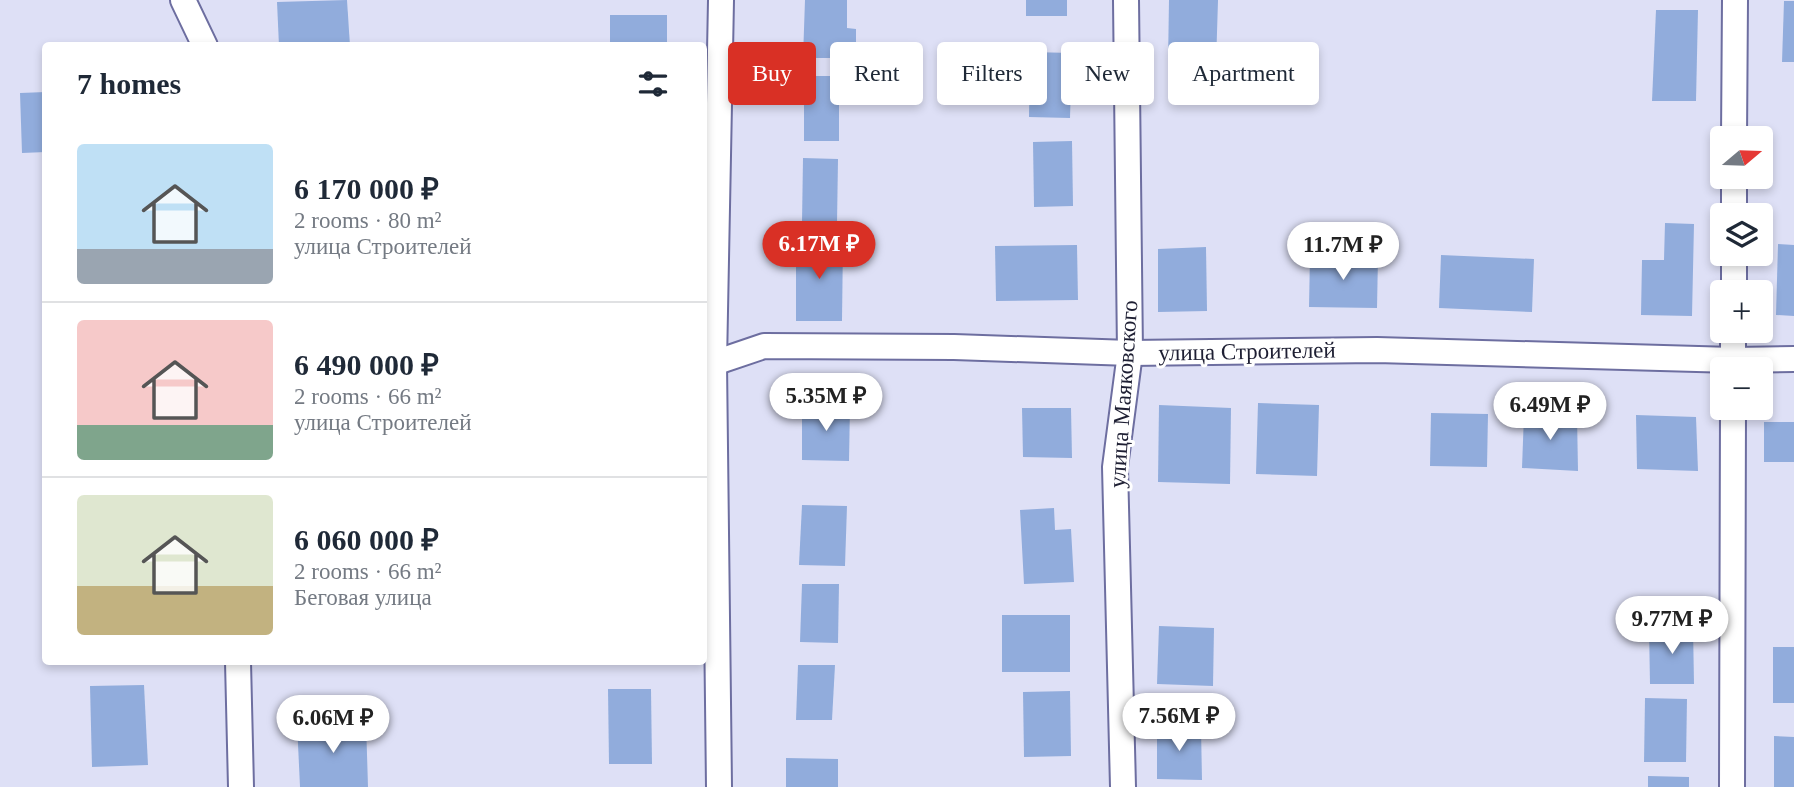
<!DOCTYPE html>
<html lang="en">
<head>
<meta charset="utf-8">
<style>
	:root { --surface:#fff; --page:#f2f2f3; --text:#1f2937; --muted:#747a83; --line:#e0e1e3; --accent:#d93025 }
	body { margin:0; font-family:Georgia,serif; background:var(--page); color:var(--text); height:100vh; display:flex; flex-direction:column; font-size:26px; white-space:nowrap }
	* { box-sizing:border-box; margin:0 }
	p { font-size:23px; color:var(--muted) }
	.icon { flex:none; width:38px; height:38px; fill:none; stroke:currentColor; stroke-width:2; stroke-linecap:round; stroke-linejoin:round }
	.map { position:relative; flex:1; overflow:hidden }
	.sheet { position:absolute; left:42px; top:42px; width:665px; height:623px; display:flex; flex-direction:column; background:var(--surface); border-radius:7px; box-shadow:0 4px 10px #0003 }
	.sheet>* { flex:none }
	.banner { position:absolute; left:728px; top:42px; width:665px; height:63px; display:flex; gap:14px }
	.needle { width:46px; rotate:71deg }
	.controls { position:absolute; left:1710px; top:126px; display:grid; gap:14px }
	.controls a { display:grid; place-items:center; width:63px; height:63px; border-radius:7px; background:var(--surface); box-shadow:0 4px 10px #0003; font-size:35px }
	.price { position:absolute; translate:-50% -60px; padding:0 16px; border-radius:24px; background:#fff; color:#222; font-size:23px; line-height:46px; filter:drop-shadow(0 2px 4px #0008) }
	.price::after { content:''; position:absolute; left:50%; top:42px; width:21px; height:16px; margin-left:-10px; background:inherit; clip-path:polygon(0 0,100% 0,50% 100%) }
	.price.on { background:var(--accent); color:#fff }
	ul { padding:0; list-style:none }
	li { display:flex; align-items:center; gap:21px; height:175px; padding:0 35px }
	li+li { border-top:2px solid var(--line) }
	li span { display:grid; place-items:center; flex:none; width:196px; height:140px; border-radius:7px; color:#555 }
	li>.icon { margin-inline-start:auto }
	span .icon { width:84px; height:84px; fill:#fffc; stroke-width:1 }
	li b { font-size:30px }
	h2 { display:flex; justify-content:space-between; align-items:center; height:84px; padding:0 35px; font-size:30px }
	.pill { padding:0 24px; border-radius:7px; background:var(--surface); box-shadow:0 4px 10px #0003; font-size:24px; line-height:63px }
	.pill.on { background:var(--accent); color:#fff }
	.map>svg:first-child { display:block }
	.building { fill:#91acdc }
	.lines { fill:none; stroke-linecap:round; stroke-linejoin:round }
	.street-casing { stroke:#6d6ea0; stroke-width:28 }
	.street { stroke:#fff; stroke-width:24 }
	.labels { text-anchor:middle; stroke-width:6; stroke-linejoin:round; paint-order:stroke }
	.street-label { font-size:23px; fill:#1e1f33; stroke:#fff }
</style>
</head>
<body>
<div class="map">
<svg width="1794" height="787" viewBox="0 0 1794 787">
	<rect width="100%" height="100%" fill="#dee0f6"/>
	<!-- building -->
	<g class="building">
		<path d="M347,0L350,46H279L277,2Z"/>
		<path d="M805,0H847V28L856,29V58H803Z"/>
		<rect x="1026" y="0" width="41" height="16"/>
		<path d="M1169,0H1218L1216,64L1168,63Z"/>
		<path d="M1784,1H1794V62H1782Z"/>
		<path d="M1656,10H1698L1696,101H1652Z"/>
		<rect x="610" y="15" width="57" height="31"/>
		<path d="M1030,52L1072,53L1070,118L1029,117Z"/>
		<rect x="804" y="76" width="35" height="65"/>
		<path d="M46,92V152L22,153L20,93Z"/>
		<path d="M1072,141L1073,206L1034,207L1033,142Z"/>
		<path d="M803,158L838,159L837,223H802Z"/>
		<path d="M1665,223L1694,224L1692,316L1641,315L1642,260H1664Z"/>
		<path d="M796,240L843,241L842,321H796Z"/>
		<path d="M1778,244L1794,245V316L1776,315Z"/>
		<path d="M1077,245L1078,300L996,301L995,246Z"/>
		<path d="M1206,247L1207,311L1158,312V249Z"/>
		<path d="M1310,255L1378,257L1377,308L1309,307Z"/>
		<path d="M1441,255L1534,259L1532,312L1439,308Z"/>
		<path d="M1258,403L1319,405L1317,476L1256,474Z"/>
		<path d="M802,405L850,406L849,461L802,460Z"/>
		<path d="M1159,405L1231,408L1230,484L1158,482Z"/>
		<path d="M1022,408H1071L1072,458L1023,457Z"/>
		<path d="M1431,413L1488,414L1487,467L1430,466Z"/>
		<path d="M1524,414L1577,415L1578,471L1522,468Z"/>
		<path d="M1636,415L1696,417L1698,471L1637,469Z"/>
		<rect x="1764" y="422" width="30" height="40"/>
		<path d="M802,505L847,506L845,566L799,565Z"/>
		<path d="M1054,508L1055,530L1071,529L1074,582L1024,584L1020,510Z"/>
		<path d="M802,584H839L838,643L800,642Z"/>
		<rect x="1002" y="615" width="68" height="57"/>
		<path d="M1159,626L1214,628L1213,686L1157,684Z"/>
		<path d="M1693,627L1694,684H1650L1649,628Z"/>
		<rect x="1773" y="647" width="21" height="56"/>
		<path d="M798,665H835L832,720H796Z"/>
		<path d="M144,685L148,765L92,767L90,686Z"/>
		<path d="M608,689H651L652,764H609Z"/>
		<path d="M1070,691L1071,756L1024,757L1023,692Z"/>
		<path d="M1645,698L1687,699L1686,762H1644Z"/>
		<path d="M366,722L368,787H300L297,723Z"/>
		<path d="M1157,726L1201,727L1202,780L1157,779Z"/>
		<path d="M1774,736L1794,737V787H1774Z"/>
		<path d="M786,758L838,759V787H786Z"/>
		<path d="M1648,776L1689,777V787H1648Z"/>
	</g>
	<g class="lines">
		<defs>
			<g id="street">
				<path d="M183,0L205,46"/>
				<path d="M1734,138L1735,0"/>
				<path d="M1734,215V177"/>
				<path d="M1734,292V254"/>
				<path d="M704,363H714L764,346L954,347L1130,353L1377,350L1733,360L1794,359"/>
				<path d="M1733,369V331"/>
				<path d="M238,662L241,787"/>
				<path d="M719,787L714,363L721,0"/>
				<path d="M1123,787L1115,467L1130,353L1126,0"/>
				<path d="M1732,787L1733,408"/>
			</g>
		</defs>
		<!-- street casing -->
		<use href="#street" class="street-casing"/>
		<!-- street -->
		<use href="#street" class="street"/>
	</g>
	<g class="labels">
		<!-- street labels -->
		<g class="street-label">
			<text transform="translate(1247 351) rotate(-1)" y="8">улица Строителей</text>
			<text transform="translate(1123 394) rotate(-86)" y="8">улица Маяковского</text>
		</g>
	</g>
</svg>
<div class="controls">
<a><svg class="needle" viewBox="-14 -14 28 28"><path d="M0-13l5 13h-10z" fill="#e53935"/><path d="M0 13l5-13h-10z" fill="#747a83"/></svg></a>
<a><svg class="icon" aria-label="layers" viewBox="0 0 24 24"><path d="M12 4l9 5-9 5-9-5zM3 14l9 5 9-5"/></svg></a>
<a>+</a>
<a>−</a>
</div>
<b class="price on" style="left:819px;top:281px">6.17M ₽</b>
<b class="price" style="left:1343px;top:282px">11.7M ₽</b>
<b class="price" style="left:826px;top:433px">5.35M ₽</b>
<b class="price" style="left:1550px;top:442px">6.49M ₽</b>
<b class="price" style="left:1672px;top:656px">9.77M ₽</b>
<b class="price" style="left:1179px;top:753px">7.56M ₽</b>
<b class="price" style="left:333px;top:755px">6.06M ₽</b>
<div class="banner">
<a class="pill on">Buy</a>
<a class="pill">Rent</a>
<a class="pill">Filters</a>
<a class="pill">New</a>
<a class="pill">Apartment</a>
</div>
<section class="sheet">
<h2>7 homes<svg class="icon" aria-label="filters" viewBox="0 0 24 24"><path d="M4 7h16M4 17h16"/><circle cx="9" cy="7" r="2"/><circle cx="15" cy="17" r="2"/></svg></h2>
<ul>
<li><span style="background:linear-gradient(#bfe0f5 75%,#9aa5b1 0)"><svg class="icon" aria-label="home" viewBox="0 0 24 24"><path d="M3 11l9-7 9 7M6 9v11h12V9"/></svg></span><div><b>6 170 000 ₽</b><p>2 rooms · 80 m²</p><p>улица Строителей</p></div></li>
<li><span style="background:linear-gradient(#f6c9c9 75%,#7fa58c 0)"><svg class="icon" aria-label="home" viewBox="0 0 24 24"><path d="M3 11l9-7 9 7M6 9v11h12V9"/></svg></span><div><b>6 490 000 ₽</b><p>2 rooms · 66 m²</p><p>улица Строителей</p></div></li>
<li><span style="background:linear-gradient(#dfe7d0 65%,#c2b280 0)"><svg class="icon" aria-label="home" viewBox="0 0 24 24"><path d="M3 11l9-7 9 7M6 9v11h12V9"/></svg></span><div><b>6 060 000 ₽</b><p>2 rooms · 66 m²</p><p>Беговая улица</p></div></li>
</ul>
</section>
</div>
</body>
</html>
